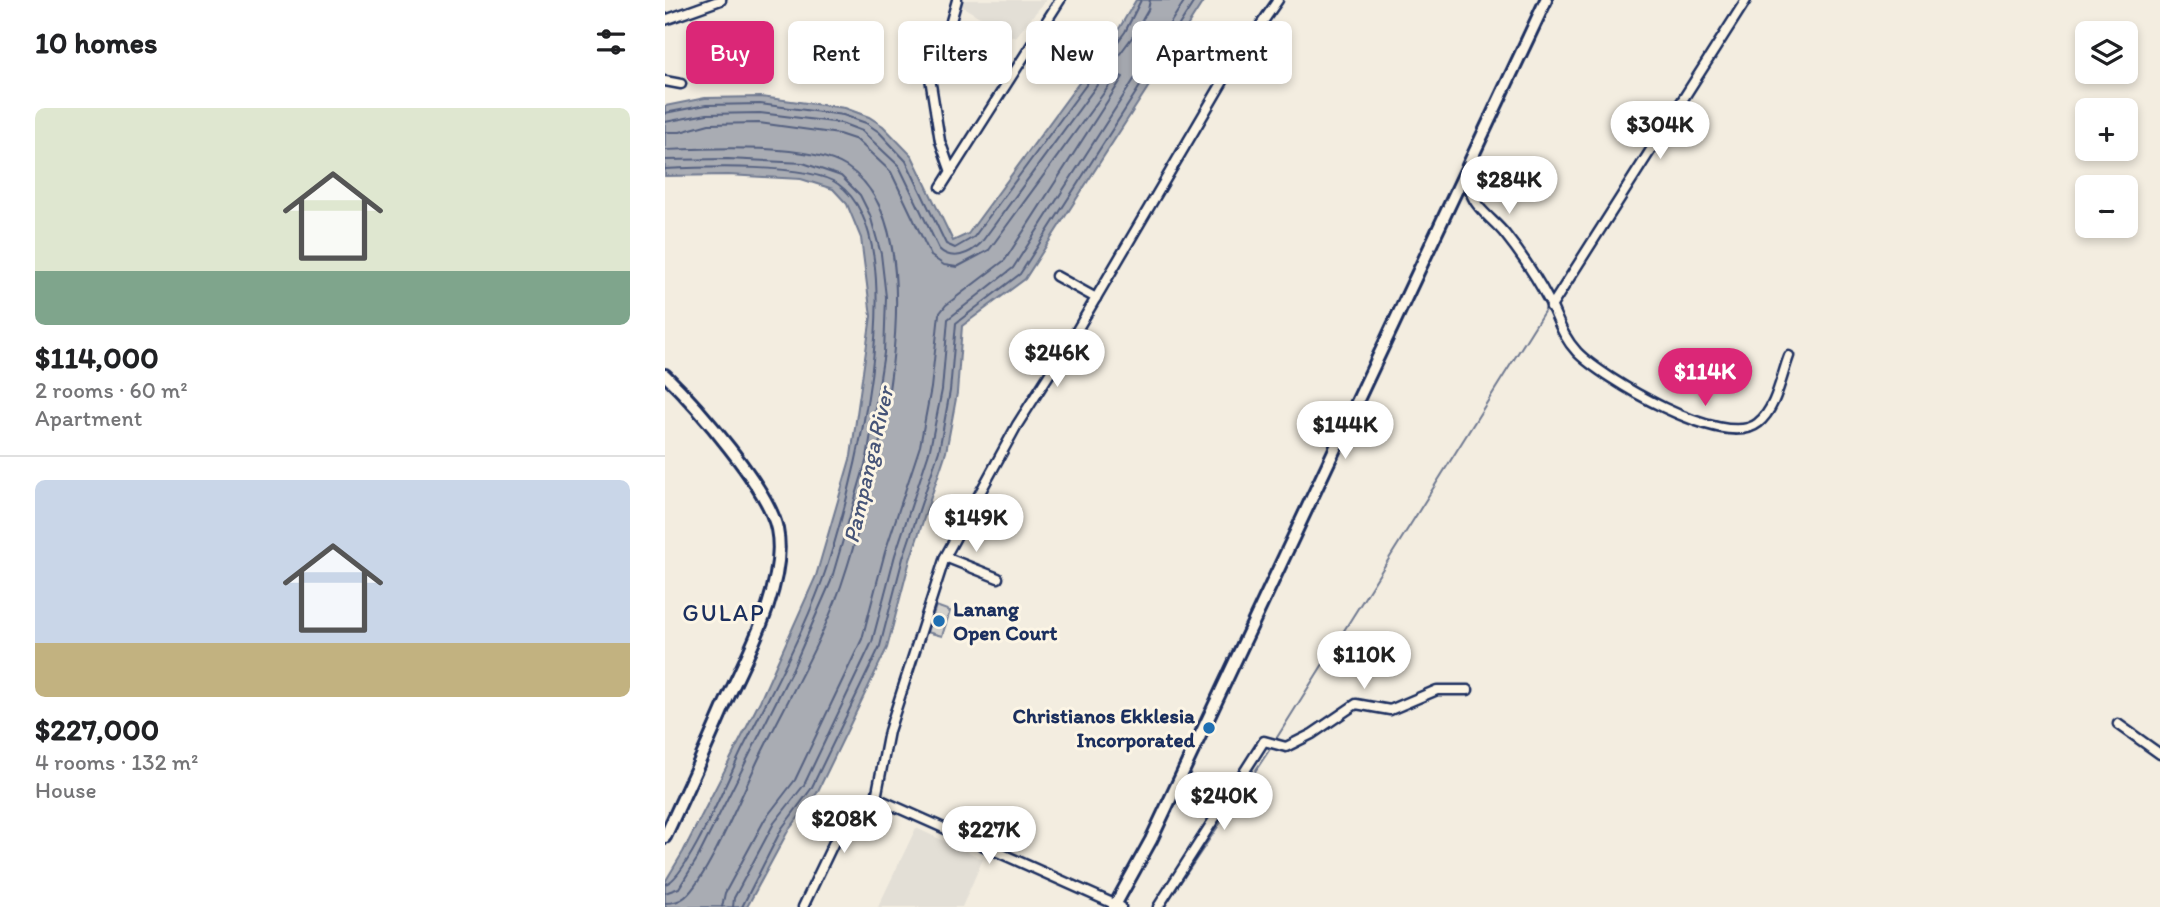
<!DOCTYPE html>
<html lang="en">
<head>
<meta charset="utf-8">
<style>
	:root { --surface:#fff; --page:#f6f6f6; --text:#202124; --muted:#757577; --line:#e0e0e0; --accent:#db2777 }
	body { margin:0; font-family:Itim,sans-serif; background:var(--page); color:var(--text); height:100vh; display:flex; flex-direction:column; font-size:26px; white-space:nowrap }
	* { box-sizing:border-box; margin:0 }
	p { font-size:23px; color:var(--muted) }
	.icon { flex:none; width:38px; height:38px; fill:none; stroke:currentColor; stroke-width:2; stroke-linecap:round; stroke-linejoin:round }
	.map { position:relative; flex:1; overflow:hidden }
	.panel { display:flex; flex-direction:column; background:var(--surface); width:665px }
	.panel>* { flex:none }
	.top-card { position:absolute; left:21px; top:21px; width:665px; height:63px; display:flex; gap:14px }
	.tools { position:absolute; left:1410px; top:21px; display:grid; gap:14px }
	.tools a { display:grid; place-items:center; width:63px; height:63px; border-radius:10px; background:var(--surface); box-shadow:0 4px 10px #0003; font-size:35px }
	.price { position:absolute; translate:-50% -60px; padding:0 16px; border-radius:24px; background:#fff; color:#222; font-size:23px; line-height:46px; filter:drop-shadow(0 2px 4px #0008) }
	.price::after { content:''; position:absolute; left:50%; top:42px; width:21px; height:16px; margin-left:-10px; background:inherit; clip-path:polygon(0 0,100% 0,50% 100%) }
	.price.on { background:var(--accent); color:#fff }
	ul { padding:0; list-style:none }
	li { display:grid; align-content:center; gap:14px; height:371px; padding:0 35px }
	li+li { border-top:2px solid var(--line) }
	li span { display:grid; place-items:center; height:217px; border-radius:10px; color:#555 }
	li>.icon { margin-inline-start:auto }
	span .icon { width:126px; height:126px; fill:#fffc; stroke-width:1 }
	li b { font-size:30px }
	h2 { display:flex; justify-content:space-between; align-items:center; height:84px; padding:0 35px; font-size:30px }
	.chip { padding:0 24px; border-radius:10px; background:var(--surface); box-shadow:0 4px 10px #0003; font-size:24px; line-height:63px }
	.chip.on { background:var(--accent); color:#fff }
	main { display:flex; flex:1; min-height:0 }
	.map>svg:first-child { display:block }
	.built { fill:#e3dfd6 }
	.green { fill:#d3d1cc; stroke:#778095; stroke-width:2 }
	.water { fill:#a9acb3; stroke:#707a91; stroke-width:2 }
	.lines { fill:none; stroke-linecap:round; stroke-linejoin:round }
	.shore { stroke:#546180; stroke-width:2 }
	.stream { stroke:#707a91; stroke-width:2 }
	.street-casing { stroke:#1b2f5e; stroke-width:13 }
	.secondary-casing { stroke:#1b2f5e; stroke-width:16 }
	.street { stroke:#fcf5e5; stroke-width:8 }
	.secondary { stroke:#fcf5e5; stroke-width:10 }
	.poi-dot { fill:#1f6fb2; stroke:#fcf5e5; stroke-width:2.5 }
	.labels { text-anchor:middle; stroke-width:6; stroke-linejoin:round; paint-order:stroke }
	.poi-label { font-size:21px; font-weight:bold; fill:#1b2f5e; stroke:#fcf5e5; text-anchor:start }
	.water-label { font-size:23px; font-style:italic; fill:#465478; stroke:#fcf5e5 }
	.quarter-label { font-size:24px; letter-spacing:2px; fill:#1b2f5e; stroke:#fcf5e5 }
</style>
</head>
<body>
<main>
<section class="panel">
<h2>10 homes<svg class="icon" aria-label="filters" viewBox="0 0 24 24"><path d="M4 7h16M4 17h16"/><circle cx="9" cy="7" r="2"/><circle cx="15" cy="17" r="2"/></svg></h2>
<ul>
<li><span style="background:linear-gradient(#dfe7d0 75%,#7fa58c 0)"><svg class="icon" aria-label="home" viewBox="0 0 24 24"><path d="M3 11l9-7 9 7M6 9v11h12V9"/></svg></span><div><b>$114,000</b><p>2 rooms · 60 m²</p><p>Apartment</p></div></li>
<li><span style="background:linear-gradient(#c9d6e8 75%,#c2b280 0)"><svg class="icon" aria-label="home" viewBox="0 0 24 24"><path d="M3 11l9-7 9 7M6 9v11h12V9"/></svg></span><div><b>$227,000</b><p>4 rooms · 132 m²</p><p>House</p></div></li>
</ul>
</section>
<div class="map">
<svg width="1495" height="907" viewBox="0 0 1495 907">
	<rect width="100%" height="100%" fill="#f3ede0"/>
	<filter id="ink" filterUnits="userSpaceOnUse"><feTurbulence type="fractalNoise" baseFrequency=".0143" numOctaves="2"/><feDisplacementMap in="SourceGraphic" scale="14" xChannelSelector="R" yChannelSelector="G"/><feConvolveMatrix kernelMatrix="1 2 1 2 8 2 1 2 1" color-interpolation-filters="sRGB"/></filter>
	<g filter="url(#ink)">
		<!-- built -->
		<g class="built">
			<path d="M294,0H381L350,38L293,4Z"/>
			<path d="M251,828L318,859L297,907H213Z"/>
		</g>
		<!-- green -->
		<path class="green" d="M271,606L285,611L277,636L262,632Z"/>
		<!-- water -->
		<path class="water" d="M471,0H539L360,279L297,326L292,393L281,452L245,560L222,648L152,793L123,831L82,907H0V882L18,852L95,701L151,576L186,456L206,316L196,238L182,204L168,189L136,179L63,175L0,176V106L40,98L96,97L180,108L204,117L218,126L247,156L288,241L303,234L455,27Z"/>
		<g class="lines">
			<!-- shore -->
			<g class="shore">
				<path d="M0,113L41,105L95,104L178,115L201,123L214,132L241,161L281,244L290,248L309,237L460,32L476,0"/>
				<path d="M0,122L42,114L95,113L176,123L197,131L234,166L274,249C287,262 305,254 316,243L468,36L483,10L485,0"/>
				<path d="M0,132H15L44,124L94,123L174,134L192,140L226,172L266,256L279,265L292,267L324,250L452,75L458,77L340,260L281,305L274,314L266,388L255,446L220,552L197,639L130,780L100,819L60,893L57,907"/>
				<path d="M0,150C45,148 145,143 182,167C280,231 206,497 176,586C155,645 122,701 94,758C79,789 43,878 20,897C14,902 7,903 0,903"/>
				<path d="M0,160L63,159L138,163L176,176L195,195L205,215L216,254L221,297L219,353L202,458L166,581L128,668L32,859L14,888L0,893"/>
				<path d="M0,169C38,167 143,163 173,184C255,242 185,502 157,581C136,637 107,691 80,744C68,766 21,882 0,884"/>
				<path d="M68,907L69,898L109,823L139,785L207,642L230,555L265,449L277,390L283,319L348,268L520,0"/>
				<path d="M77,907L117,828L146,789L215,646L238,558L274,451L285,391L291,323L355,274L530,0"/>
			</g>
			<!-- stream -->
			<g class="stream">
				<path d="M970,167L1076,0"/>
				<path d="M611,739L883,305"/>
				<path d="M499,907L605,749"/>
			</g>
			<defs>
				<g id="street">
					<path d="M0,20L56,0"/>
					<path d="M0,81L16,84"/>
					<path d="M809,162C806,172 802,183 806,193C811,209 830,221 840,234C856,254 872,278 884,301C893,319 897,336 912,352C937,378 1059,451 1093,423C1111,409 1116,377 1124,356"/>
					<path d="M286,172L275,141L265,78L280,42L292,0"/>
					<path d="M276,187L395,0"/>
					<path d="M391,276L431,298"/>
					<path d="M886,307L1081,0"/>
					<path d="M280,557L333,578"/>
					<path d="M1453,724L1495,754"/>
					<path d="M211,798L456,907"/>
					<path d="M138,907L169,842L211,798L224,731L280,557L352,425L408,337L567,66L613,0"/>
					<path d="M493,907L599,741L621,747L647,734L691,704L725,710L772,690H803"/>
				</g>
				<g id="secondary">
					<path d="M0,375C31,405 104,489 112,529C123,583 81,658 59,706C40,750 20,794 0,837"/>
					<path d="M449,907L486,840L881,0"/>
				</g>
			</defs>
			<!-- street casing -->
			<use href="#street" class="street-casing"/>
			<!-- secondary casing -->
			<use href="#secondary" class="secondary-casing"/>
			<!-- street -->
			<use href="#street" class="street"/>
			<!-- secondary -->
			<use href="#secondary" class="secondary"/>
		</g>
	</g>
	<!-- markers -->
	<g class="poi-dot">
		<circle cx="274" cy="621" r="7"/>
		<circle cx="544" cy="728" r="7"/>
	</g>
	<g class="labels">
		<!-- poi labels -->
		<g class="poi-label">
			<text x="288" y="616">Lanang<tspan x="288" dy="24">Open Court</tspan></text>
			<text x="530" y="723" text-anchor="end">Christianos Ekklesia<tspan x="530" dy="24">Incorporated</tspan></text>
		</g>
		<!-- water labels -->
		<g class="water-label">
			<text transform="translate(203 465) rotate(-77)" y="8">Pampanga River</text>
		</g>
		<!-- quarter labels -->
		<g class="quarter-label">
			<text x="59" y="621">GULAP</text>
		</g>
	</g>
</svg>
<div class="tools">
<a><svg class="icon" aria-label="layers" viewBox="0 0 24 24"><path d="M12 4l9 5-9 5-9-5zM3 14l9 5 9-5"/></svg></a>
<a>+</a>
<a>−</a>
</div>
<b class="price" style="left:995px;top:161px">$304K</b>
<b class="price" style="left:844px;top:216px">$284K</b>
<b class="price" style="left:392px;top:389px">$246K</b>
<b class="price on" style="left:1040px;top:408px">$114K</b>
<b class="price" style="left:680px;top:461px">$144K</b>
<b class="price" style="left:311px;top:554px">$149K</b>
<b class="price" style="left:699px;top:691px">$110K</b>
<b class="price" style="left:559px;top:832px">$240K</b>
<b class="price" style="left:179px;top:855px">$208K</b>
<b class="price" style="left:324px;top:866px">$227K</b>
<div class="top-card">
<a class="chip on">Buy</a>
<a class="chip">Rent</a>
<a class="chip">Filters</a>
<a class="chip">New</a>
<a class="chip">Apartment</a>
</div>
</div>
</main>
</body>
</html>
